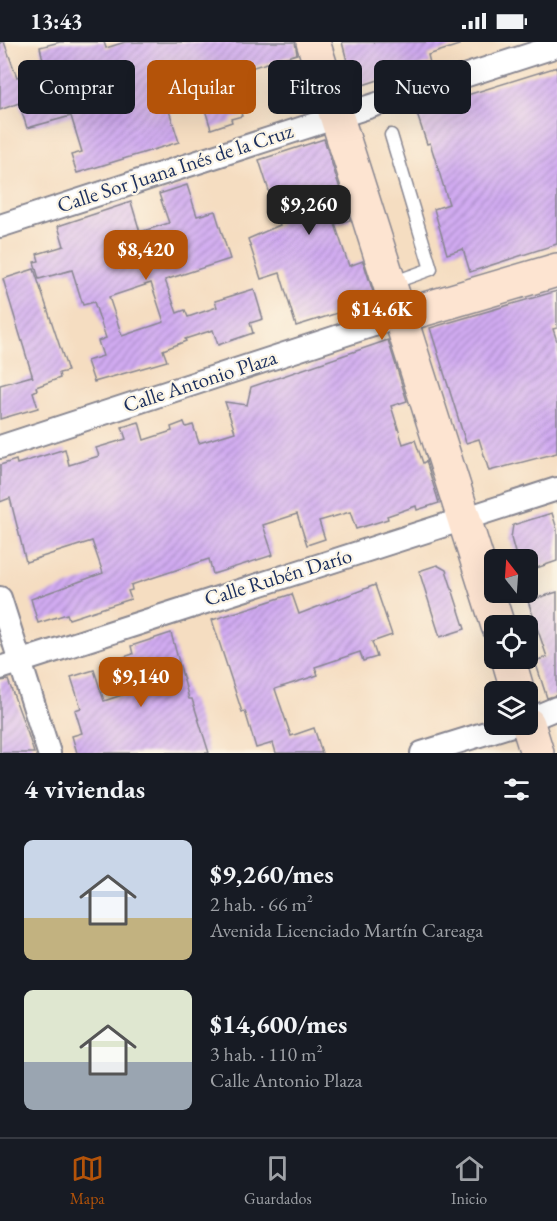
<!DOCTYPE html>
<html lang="es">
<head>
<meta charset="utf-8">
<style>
	:root { --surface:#171b24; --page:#242831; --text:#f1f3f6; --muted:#9ea1a6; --line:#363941; --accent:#b45309 }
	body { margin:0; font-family:"EB Garamond",serif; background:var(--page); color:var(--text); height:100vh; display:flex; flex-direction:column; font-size:22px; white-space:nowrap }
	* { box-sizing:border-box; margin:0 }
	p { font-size:20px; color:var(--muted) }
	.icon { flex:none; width:33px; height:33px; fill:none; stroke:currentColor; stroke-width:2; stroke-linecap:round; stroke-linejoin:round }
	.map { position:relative; height:711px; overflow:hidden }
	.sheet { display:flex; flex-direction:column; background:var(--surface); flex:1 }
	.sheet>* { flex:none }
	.guide { position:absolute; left:18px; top:18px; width:522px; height:54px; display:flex; gap:12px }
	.needle { width:39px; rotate:343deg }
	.controls { position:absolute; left:484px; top:507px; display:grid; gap:12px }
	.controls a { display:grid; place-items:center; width:54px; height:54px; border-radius:9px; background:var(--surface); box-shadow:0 6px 24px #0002; font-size:30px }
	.price { position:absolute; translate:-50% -51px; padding:0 14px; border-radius:12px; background:var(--accent); color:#fff; font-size:20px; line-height:39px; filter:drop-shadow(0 2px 3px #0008) }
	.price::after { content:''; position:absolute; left:50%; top:36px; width:18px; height:14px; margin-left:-9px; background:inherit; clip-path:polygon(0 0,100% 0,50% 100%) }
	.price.active { background:#222; color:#fff }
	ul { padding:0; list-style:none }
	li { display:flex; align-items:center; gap:18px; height:150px; padding:0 24px }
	li span { display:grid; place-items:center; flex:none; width:168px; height:120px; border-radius:9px; color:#555 }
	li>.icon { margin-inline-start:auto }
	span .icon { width:72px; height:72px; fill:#fffc; stroke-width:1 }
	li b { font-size:26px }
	h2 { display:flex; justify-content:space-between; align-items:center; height:72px; padding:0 24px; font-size:26px }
	.chip { padding:0 21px; border-radius:9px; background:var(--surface); box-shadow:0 6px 24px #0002; font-size:21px; line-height:54px }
	.chip.active { background:var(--accent); color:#fff }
	.status { display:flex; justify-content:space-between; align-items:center; height:42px; padding:0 30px; background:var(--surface); direction:ltr }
	.status svg { height:16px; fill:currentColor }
	.dock { display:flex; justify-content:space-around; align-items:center; height:84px; border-top:2px solid var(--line); background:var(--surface); font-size:16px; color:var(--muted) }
	.dock a { display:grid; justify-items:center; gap:3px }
	.dock .active { color:var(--accent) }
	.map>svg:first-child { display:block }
	.building { fill:url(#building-hatch); fill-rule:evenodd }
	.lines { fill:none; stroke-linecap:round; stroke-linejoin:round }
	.lane-casing { stroke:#888690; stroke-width:15 }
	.street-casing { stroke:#888690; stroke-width:26 }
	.secondary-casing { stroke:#888690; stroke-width:36 }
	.lane { stroke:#fff; stroke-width:12 }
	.street { stroke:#fff; stroke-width:22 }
	.secondary { stroke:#fde4d1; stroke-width:33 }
	.labels { text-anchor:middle; stroke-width:4.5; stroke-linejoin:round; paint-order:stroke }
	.street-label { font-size:21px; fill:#1b2f5e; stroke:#fcf5e5 }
</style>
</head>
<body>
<div class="status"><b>13:43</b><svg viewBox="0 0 49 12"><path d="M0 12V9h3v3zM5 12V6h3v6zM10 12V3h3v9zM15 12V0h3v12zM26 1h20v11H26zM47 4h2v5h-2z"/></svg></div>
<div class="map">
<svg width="557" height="711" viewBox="0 0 557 711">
	<defs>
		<pattern id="building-hatch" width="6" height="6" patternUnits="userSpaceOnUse" patternTransform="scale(1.5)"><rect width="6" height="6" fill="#d1abf1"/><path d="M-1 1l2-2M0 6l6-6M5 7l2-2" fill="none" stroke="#a98cc6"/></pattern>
	</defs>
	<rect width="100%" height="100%" fill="#fcf5e5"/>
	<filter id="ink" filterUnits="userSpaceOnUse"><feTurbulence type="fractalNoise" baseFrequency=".0167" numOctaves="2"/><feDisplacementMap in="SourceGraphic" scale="12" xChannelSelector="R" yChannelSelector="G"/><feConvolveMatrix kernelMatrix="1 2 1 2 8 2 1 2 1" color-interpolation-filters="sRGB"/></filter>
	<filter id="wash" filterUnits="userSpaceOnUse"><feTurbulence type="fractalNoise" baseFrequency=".008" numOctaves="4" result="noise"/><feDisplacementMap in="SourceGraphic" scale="24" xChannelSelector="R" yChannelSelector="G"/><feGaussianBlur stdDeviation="1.35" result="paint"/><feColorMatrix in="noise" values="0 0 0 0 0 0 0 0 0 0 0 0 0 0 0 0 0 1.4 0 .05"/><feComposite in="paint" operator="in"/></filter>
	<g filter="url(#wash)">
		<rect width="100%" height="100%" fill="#f5ddc1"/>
		<g id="blocks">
			<!-- building -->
			<g class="building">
				<path d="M0,0H4L17,35L45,27L40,5L60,0H104L106,6L125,0H295L297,12L230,32L242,74L231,77L232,80L211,87L198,45L165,56L179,100L77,131L71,113L82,110L71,74L27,86L19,61L0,68Z"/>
				<path d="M342,0H459V3L428,13L430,21L354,46Z"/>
				<path d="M557,25V202L470,230L463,207L447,212L434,167L449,162L430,101L427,102L416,69Z"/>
				<path d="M324,97L350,178L335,182L349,224L363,219L376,259L296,284L280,231L261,237L248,197L280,183L259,118Z"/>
				<path d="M187,143L197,174L215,169L230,217L165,238L177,271L185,268L188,275L217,265L215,259L254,247L263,277L250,281L253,291L218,303L213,288L185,297L186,299L163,308L167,319L94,340L87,319L103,314L98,299L106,296L94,260L83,263L72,228L39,237L34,220L39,219L37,212L64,204L58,184L131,160L140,190L169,181L159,152ZM151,241L164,280L122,294L109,255Z"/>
				<path d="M34,227L68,329L59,331L60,336L36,345L37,348L33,350L38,366L0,377V343L32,334L33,336L3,237Z"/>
				<path d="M557,249V286L553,287L557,299V411L489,429L479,397L466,401L430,286Z"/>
				<path d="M388,298L407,359L391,364L403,402L415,398L423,421L426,419L439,461L417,468L416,464L387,474L388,477L356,487L350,470L319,479L325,497L307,503L297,472L263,483L273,513L213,532L209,517L131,543L132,548L128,549L131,557L69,577L67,572L38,581L31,557L103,531L92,499L26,520L10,456L0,460V423L16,418L17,422L65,407L69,423L99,414L96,406L126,397L122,385L139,380L144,398L172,389L171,385L184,380L186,385L193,383L199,401L235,390L225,360L247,363L251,345Z"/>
				<path d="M552,471L557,487V519L528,529V518H517L511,496L513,483Z"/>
				<path d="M437,523L446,528L465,587L440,595L419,529Z"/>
				<path d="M375,543L392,593L372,600L377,615L363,619L360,610L315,625L318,633L275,647L291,694L314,686L322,711H276L273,701L256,706L245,669L242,670L212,578L292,552L299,572Z"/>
				<path d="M557,550V653L547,656L535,619L547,615L528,559Z"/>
				<path d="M171,591L189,657H192L209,711H77L72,694L82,691L75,668L81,666L71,635L94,628L104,659L134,649L124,615L133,612L131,604Z"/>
				<path d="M8,638L28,692L34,711H0V639Z"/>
			</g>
		</g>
	</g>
	<g filter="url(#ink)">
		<use href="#blocks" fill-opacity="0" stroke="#888690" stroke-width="1.5"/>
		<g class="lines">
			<defs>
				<path id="lane" d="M391,93L431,227L392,241"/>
				<g id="street">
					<path d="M0,184L557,4"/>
					<path d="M0,405L401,274"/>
					<path d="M0,556L49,711"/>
					<path d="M0,626L557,447"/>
					<path d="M528,678L557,666"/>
					<path d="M422,711L515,682"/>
				</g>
				<g id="secondary">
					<path d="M313,0L498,584"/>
					<path d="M401,274L557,228"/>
					<path d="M508,616L518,650"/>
					<path d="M528,682L537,711"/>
				</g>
			</defs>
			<!-- lane casing -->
			<use href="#lane" class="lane-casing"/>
			<!-- street casing -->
			<use href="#street" class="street-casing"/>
			<!-- secondary casing -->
			<use href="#secondary" class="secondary-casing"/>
			<!-- lane -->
			<use href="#lane" class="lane"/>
			<!-- street -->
			<use href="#street" class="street"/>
			<!-- secondary -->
			<use href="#secondary" class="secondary"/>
		</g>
	</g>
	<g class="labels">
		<!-- street labels -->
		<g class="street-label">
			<text transform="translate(175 126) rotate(-18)" y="7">Calle Sor Juana Inés de la Cruz</text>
			<text transform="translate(200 339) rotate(-18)" y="7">Calle Antonio Plaza</text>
			<text transform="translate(278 535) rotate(-17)" y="7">Calle Rubén Darío</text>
		</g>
	</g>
</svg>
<div class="controls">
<a><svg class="needle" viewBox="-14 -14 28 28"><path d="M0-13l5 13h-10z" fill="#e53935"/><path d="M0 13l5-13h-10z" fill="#9ea1a6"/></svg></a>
<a><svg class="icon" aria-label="locate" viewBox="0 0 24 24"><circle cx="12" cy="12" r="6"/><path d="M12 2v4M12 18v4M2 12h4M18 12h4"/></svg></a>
<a><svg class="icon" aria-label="layers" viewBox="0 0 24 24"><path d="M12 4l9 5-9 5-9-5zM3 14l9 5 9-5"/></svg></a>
</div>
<b class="price active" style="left:309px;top:194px">$9,260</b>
<b class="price" style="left:146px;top:239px">$8,420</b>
<b class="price" style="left:382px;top:299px">$14.6K</b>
<b class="price" style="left:141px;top:666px">$9,140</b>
<div class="guide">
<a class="chip">Comprar</a>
<a class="chip active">Alquilar</a>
<a class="chip">Filtros</a>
<a class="chip">Nuevo</a>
</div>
</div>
<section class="sheet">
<h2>4 viviendas<svg class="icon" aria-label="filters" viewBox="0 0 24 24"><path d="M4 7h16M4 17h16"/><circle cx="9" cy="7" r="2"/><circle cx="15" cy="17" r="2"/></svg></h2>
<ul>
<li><span style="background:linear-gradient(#c9d6e8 65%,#c2b280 0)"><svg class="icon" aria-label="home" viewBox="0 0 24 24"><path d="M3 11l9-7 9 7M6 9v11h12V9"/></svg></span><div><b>$9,260/mes</b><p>2 hab. · 66 m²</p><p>Avenida Licenciado Martín Careaga</p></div></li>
<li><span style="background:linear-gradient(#dfe7d0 60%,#9aa5b1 0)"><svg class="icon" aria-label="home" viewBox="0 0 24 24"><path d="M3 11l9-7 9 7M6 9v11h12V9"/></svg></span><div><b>$14,600/mes</b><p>3 hab. · 110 m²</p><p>Calle Antonio Plaza</p></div></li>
</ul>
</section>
<nav class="dock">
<a class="active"><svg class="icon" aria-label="map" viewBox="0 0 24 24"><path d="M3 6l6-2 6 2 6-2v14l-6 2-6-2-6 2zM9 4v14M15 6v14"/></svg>Mapa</a>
<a><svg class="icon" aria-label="saved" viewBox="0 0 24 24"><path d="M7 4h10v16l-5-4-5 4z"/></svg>Guardados</a>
<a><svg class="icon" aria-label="home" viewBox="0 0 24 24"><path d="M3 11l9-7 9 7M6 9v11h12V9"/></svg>Inicio</a>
</nav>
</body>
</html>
